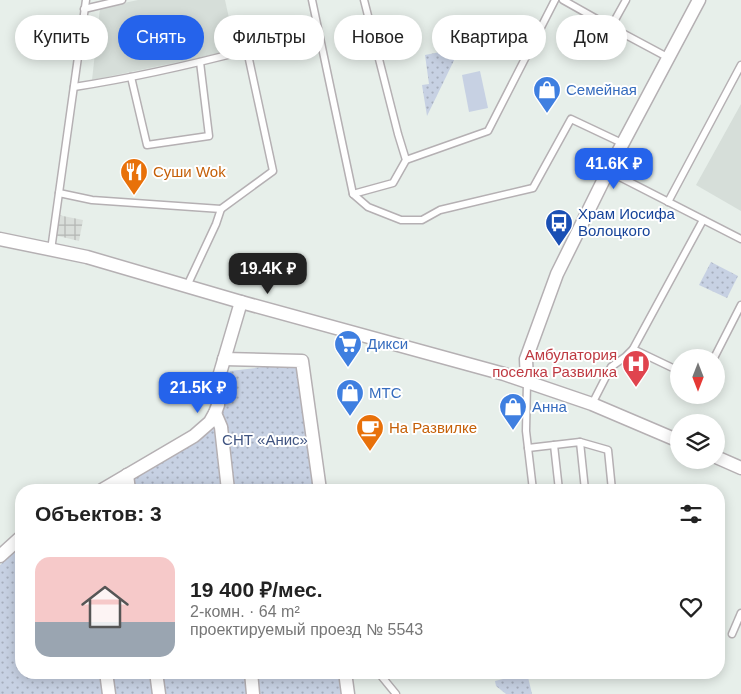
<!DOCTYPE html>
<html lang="ru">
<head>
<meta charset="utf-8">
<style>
	:root { --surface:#fff; --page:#f6f6f6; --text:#222; --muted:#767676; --line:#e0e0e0; --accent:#2563eb }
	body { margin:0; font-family:Helvetica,sans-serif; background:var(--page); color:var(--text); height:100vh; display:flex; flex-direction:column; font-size:19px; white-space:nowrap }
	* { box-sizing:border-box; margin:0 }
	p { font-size:16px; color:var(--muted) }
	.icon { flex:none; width:28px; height:28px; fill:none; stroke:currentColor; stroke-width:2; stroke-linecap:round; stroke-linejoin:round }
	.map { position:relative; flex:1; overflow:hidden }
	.side { position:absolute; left:15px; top:484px; width:710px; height:195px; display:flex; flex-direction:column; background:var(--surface); border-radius:20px; box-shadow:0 2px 12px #0003 }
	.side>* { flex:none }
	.guide { position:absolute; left:15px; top:15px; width:711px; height:45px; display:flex; gap:10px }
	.needle { width:32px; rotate:180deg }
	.buttons { position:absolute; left:670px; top:349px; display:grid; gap:10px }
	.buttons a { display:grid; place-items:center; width:55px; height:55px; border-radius:50%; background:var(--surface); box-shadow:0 2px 12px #0003; font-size:25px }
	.price { position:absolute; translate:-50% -42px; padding:0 11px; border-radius:10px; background:var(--accent); color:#fff; font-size:16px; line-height:32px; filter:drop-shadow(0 1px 2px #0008) }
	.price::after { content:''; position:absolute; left:50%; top:30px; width:15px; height:11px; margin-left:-8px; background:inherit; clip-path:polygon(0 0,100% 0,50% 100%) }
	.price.selected { background:#222; color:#fff }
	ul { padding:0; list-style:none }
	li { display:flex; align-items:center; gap:15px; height:125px; padding:0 20px }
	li+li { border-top:1px solid var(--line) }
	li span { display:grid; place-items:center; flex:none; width:140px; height:100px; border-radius:15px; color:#555 }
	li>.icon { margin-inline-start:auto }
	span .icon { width:60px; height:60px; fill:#fffc; stroke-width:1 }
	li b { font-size:21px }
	h2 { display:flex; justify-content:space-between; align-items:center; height:60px; padding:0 20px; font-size:21px }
	.pill { padding:0 18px; border-radius:22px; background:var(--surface); box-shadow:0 2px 12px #0003; font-size:18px; line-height:45px }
	.pill.selected { background:var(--accent); color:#fff }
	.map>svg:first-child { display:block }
	.industrial { fill:url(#industrial-grid) }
	.education { fill:#d6ded9 }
	.park { fill:url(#park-dots) }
	.pitch { fill:#c7d1e3 }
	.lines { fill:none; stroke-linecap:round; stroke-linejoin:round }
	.lane-casing { stroke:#b5b0b3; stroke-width:9 }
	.street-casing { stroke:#b5b0b3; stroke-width:15 }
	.lane { stroke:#fff; stroke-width:6 }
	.street { stroke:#fff; stroke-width:12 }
	.labels { text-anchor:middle; stroke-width:4; stroke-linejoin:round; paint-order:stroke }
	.shop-label { font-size:15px; fill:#366cbe; stroke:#fff; text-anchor:start }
	.food-label { font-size:15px; fill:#c56008; stroke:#fff; text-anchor:start }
	.transit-label { font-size:15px; fill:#164399; stroke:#fff; text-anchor:start }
	.health-label { font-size:15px; fill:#be3a42; stroke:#fff; text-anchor:end }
	.park-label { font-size:15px; fill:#415582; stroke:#fff }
</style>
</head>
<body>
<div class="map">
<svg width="741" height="694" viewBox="0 0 741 694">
	<defs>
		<pattern id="industrial-grid" width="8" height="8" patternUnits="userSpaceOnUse" patternTransform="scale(1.25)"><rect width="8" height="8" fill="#d9deda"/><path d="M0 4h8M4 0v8" fill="none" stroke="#b4b7b4"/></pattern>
		<pattern id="park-dots" width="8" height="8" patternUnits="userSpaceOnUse" patternTransform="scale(1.25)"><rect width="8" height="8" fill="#c7d1e3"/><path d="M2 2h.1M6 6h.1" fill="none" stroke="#a5adbc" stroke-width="1.8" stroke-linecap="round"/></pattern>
	</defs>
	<rect width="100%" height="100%" fill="#e7efea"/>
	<!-- industrial -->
	<path class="industrial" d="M58,215L83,220L79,241L54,235Z"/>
	<!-- education -->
	<g class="education">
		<path d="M138,0H225L236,50L92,80L100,8Z"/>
		<path d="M741,104V211L696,185Z"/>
	</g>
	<!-- park -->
	<g class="park">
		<path d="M460,48L427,116L422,85L429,84L425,55Z"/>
		<path d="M711,262L738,276L727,298L699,285Z"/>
		<path d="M305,362L323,490H112L214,428L218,423L221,399L230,371Z"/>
		<path d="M21,544V672L350,673L353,694H0V565Z"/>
		<path d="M527,673L532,694H506L496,686L495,681Z"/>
	</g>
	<!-- pitch -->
	<path class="pitch" d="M480,71L488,108L469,112L462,75Z"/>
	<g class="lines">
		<defs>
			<g id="lane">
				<path d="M312,0L353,194L368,207L401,220H422L440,210L533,188L571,119L624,144"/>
				<path d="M563,0L611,27L626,0"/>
				<path d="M84,9L122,0"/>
				<path d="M611,27L669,58"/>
				<path d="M131,77L147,145L209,136L200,62"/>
				<path d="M74,87C132,78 190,65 247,50L273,171L221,209L216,224L187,286"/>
				<path d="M406,160L488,131L555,0"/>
				<path d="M608,171L741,239"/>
				<path d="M59,193L92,200L221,209"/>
				<path d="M353,194L393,183L406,160L398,134L364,0"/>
				<path d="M668,202L741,65"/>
				<path d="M51,250L86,0"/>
				<path d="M633,349L679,371"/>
				<path d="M714,358L741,305"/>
				<path d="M527,382L526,431L533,490"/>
				<path d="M592,404L611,367L625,357L633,349L703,220"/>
				<path d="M580,442L608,450L612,490"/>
				<path d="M554,445L559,490"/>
				<path d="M528,448L580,442L585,490"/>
				<path d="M732,634L741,613"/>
				<path d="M378,672L396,694"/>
			</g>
			<g id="street">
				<path d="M0,239L87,257L241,302L504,374L592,404L679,441"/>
				<path d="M224,359L302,361L320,490"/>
				<path d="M527,382L526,359L557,274L608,171L699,0"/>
				<path d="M215,413L221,427L228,490"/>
				<path d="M716,457L741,468"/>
				<path d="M127,475L129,490"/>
				<path d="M102,490L194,436L210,422L215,413L218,405V380L241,302"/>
				<path d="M0,556L21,537"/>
				<path d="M106,672L109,694"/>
				<path d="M156,672L159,694"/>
				<path d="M251,672L253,694"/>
				<path d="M345,672L348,694"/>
			</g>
		</defs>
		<!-- lane casing -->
		<use href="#lane" class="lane-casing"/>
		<!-- street casing -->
		<use href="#street" class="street-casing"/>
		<!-- lane -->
		<use href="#lane" class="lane"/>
		<!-- street -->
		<use href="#street" class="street"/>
	</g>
	<!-- icons -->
	<defs>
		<symbol id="shop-pin" viewBox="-11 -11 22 30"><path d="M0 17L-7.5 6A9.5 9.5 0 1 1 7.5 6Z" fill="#3f7fe0" stroke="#fff"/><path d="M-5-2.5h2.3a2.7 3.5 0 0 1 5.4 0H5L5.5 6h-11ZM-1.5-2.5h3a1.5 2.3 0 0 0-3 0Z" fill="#fff"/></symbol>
		<symbol id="restaurant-pin" viewBox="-11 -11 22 30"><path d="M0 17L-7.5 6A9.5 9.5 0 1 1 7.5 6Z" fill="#e8710a" stroke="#fff"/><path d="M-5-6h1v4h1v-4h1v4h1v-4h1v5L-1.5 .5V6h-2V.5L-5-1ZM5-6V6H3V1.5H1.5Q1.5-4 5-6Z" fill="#fff"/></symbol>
		<symbol id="bus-pin" viewBox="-11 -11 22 30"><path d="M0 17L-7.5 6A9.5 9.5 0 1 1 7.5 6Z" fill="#1a4fb4" stroke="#fff"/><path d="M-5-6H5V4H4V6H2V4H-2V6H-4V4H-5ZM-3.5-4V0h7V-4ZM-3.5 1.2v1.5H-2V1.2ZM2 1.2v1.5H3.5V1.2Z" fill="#fff"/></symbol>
		<symbol id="supermarket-pin" viewBox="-11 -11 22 30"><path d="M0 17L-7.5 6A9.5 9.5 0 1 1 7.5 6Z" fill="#3f7fe0" stroke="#fff"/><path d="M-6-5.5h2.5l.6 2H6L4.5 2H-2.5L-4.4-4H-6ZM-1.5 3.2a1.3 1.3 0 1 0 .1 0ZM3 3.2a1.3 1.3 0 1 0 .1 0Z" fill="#fff"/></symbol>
		<symbol id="hospital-pin" viewBox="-11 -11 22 30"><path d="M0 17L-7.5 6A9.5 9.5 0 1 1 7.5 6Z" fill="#e0444e" stroke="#fff"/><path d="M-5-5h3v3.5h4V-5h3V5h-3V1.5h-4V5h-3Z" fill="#fff"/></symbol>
		<symbol id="cafe-pin" viewBox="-11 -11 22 30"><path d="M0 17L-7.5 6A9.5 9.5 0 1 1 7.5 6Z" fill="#e8710a" stroke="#fff"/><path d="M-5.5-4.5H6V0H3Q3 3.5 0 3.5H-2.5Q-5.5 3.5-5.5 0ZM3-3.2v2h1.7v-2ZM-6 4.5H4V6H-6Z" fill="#fff"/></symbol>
	</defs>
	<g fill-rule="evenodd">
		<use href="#shop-pin" x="531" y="74" width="32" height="43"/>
		<use href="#restaurant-pin" x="118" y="156" width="32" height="43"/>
		<use href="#bus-pin" x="543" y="207" width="32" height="43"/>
		<use href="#supermarket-pin" x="332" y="328" width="32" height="43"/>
		<use href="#hospital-pin" x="620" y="348" width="32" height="43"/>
		<use href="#shop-pin" x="334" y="377" width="32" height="43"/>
		<use href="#shop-pin" x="497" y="391" width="32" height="43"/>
		<use href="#cafe-pin" x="354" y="412" width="32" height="43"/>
	</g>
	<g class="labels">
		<!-- shop labels -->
		<g class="shop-label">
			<text x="566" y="95">Семейная</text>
			<text x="367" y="349">Дикси</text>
			<text x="369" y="398">МТС</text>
			<text x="532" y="412">Анна</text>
		</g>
		<!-- food labels -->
		<g class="food-label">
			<text x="153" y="177">Суши Wok</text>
			<text x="389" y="433">На Развилке</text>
		</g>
		<!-- transit labels -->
		<g class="transit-label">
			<text x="578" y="219">Храм Иосифа<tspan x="578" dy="17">Волоцкого</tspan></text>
		</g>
		<!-- health labels -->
		<g class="health-label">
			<text x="617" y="360">Амбулатория<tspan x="617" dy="17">поселка Развилка</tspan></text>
		</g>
		<!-- park labels -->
		<g class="park-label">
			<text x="265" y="445">СНТ «Анис»</text>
		</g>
	</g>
</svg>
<div class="buttons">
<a><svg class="needle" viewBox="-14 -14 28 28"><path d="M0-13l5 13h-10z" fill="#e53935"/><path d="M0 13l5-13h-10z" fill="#767676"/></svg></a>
<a><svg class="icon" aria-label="layers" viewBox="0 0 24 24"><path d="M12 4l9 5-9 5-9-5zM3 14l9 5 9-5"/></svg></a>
</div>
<b class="price" style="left:614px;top:190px">41.6K ₽</b>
<b class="price selected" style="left:268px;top:295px">19.4K ₽</b>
<b class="price" style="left:198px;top:414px">21.5K ₽</b>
<div class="guide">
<a class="pill">Купить</a>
<a class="pill selected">Снять</a>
<a class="pill">Фильтры</a>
<a class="pill">Новое</a>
<a class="pill">Квартира</a>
<a class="pill">Дом</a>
</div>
<section class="side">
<h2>Объектов: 3<svg class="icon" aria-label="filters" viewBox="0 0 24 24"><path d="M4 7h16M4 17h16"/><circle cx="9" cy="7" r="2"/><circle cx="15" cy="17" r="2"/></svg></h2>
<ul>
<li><span style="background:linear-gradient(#f6c9c9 65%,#9aa5b1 0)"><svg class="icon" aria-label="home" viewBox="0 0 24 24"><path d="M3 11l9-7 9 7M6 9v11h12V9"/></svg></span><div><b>19 400 ₽/мес.</b><p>2-комн. · 64 m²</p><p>проектируемый проезд № 5543</p></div><svg class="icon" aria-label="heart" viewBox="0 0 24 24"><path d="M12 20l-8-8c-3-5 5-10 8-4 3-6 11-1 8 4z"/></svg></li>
</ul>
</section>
</div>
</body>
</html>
